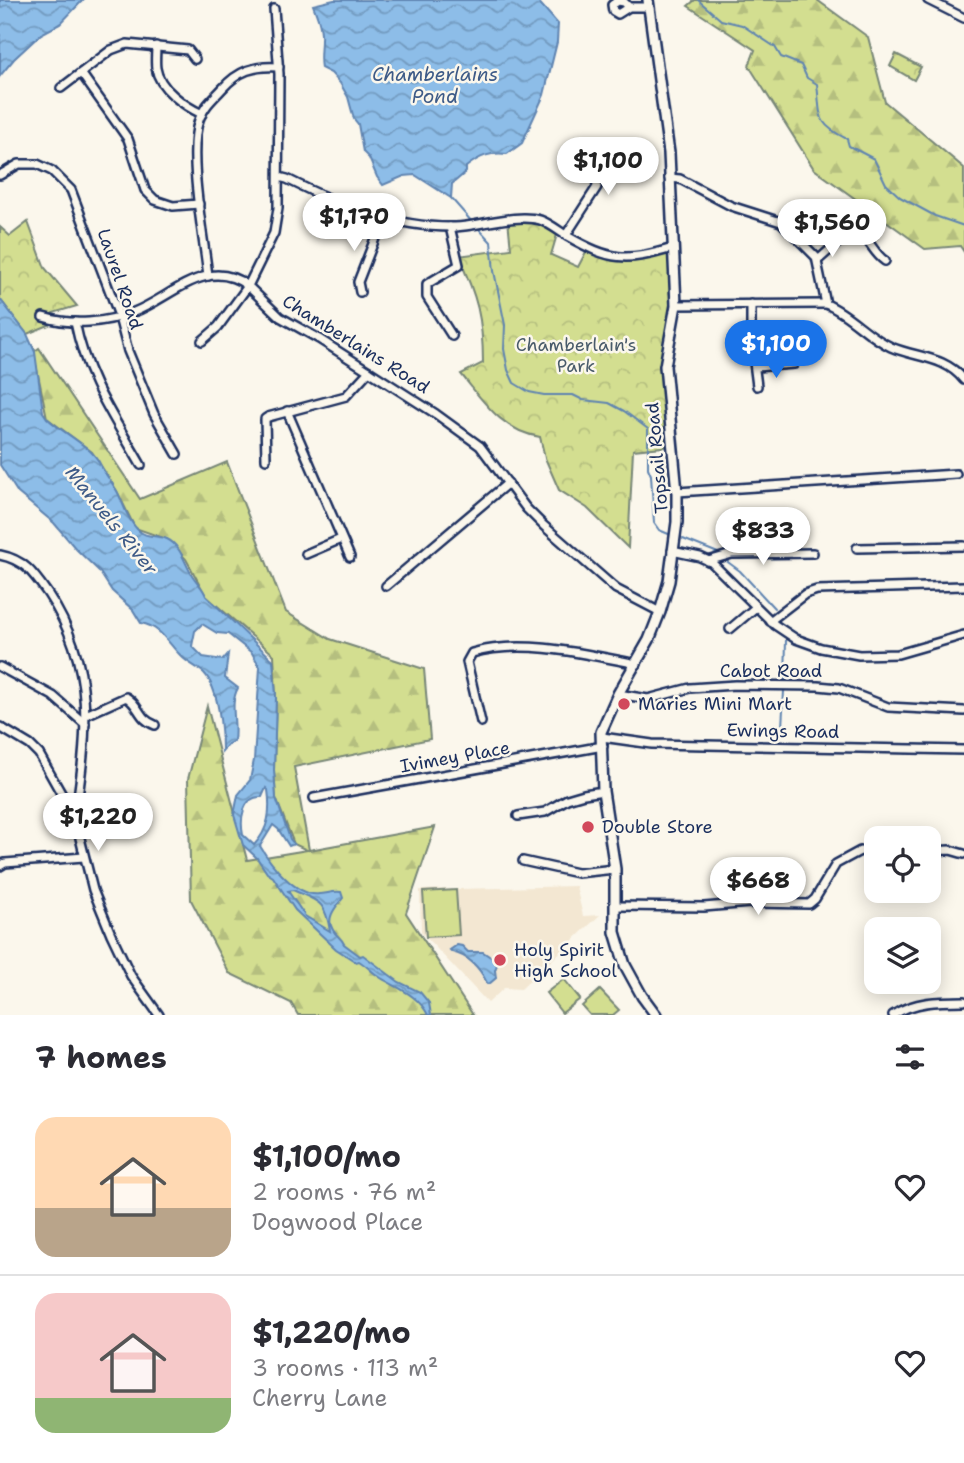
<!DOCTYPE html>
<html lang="en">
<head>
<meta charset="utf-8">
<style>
	:root { --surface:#fff; --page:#f7f7f7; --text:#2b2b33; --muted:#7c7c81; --line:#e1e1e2; --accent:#1a73e8 }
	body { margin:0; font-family:"Shantell Sans",sans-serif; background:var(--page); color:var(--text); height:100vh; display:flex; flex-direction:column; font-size:26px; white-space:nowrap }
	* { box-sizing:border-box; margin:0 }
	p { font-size:23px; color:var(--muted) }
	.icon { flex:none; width:38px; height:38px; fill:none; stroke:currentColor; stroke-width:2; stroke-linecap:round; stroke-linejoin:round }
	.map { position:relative; height:1015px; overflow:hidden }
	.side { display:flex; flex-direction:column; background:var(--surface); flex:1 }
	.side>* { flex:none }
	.tools { position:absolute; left:864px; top:826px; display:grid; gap:14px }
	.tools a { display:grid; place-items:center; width:77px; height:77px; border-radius:14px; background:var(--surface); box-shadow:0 4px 18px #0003; font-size:35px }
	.price { position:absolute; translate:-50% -60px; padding:0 16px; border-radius:24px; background:#fff; color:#222; font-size:23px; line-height:46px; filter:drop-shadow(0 2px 4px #0008) }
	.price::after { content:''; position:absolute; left:50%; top:42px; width:21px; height:16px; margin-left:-10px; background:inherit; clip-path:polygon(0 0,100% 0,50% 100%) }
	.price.selected { background:var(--accent); color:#fff }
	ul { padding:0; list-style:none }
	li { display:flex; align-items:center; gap:21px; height:175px; padding:0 35px }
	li+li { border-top:2px solid var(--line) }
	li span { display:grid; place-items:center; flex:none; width:196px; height:140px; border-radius:21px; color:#555 }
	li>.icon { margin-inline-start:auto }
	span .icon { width:84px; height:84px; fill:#fffc; stroke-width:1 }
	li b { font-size:30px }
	h2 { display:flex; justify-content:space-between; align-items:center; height:84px; padding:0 35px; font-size:30px }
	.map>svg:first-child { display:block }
	.built { fill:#f3e7d2 }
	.grass { fill:#d3de90; stroke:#778677; stroke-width:2 }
	.forest { fill:url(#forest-firs); stroke:#778677; stroke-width:2 }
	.park { fill:url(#park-crowns); stroke:#778677; stroke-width:2 }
	.water { fill:url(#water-waves); stroke:#5f84b1; stroke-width:2; fill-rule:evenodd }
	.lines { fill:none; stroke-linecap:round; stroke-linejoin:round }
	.stream { stroke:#5f84b1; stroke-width:2 }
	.minor-casing { stroke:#1b2f5e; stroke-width:12 }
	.major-casing { stroke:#1b2f5e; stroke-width:14 }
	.minor { stroke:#fbf7ec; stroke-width:7 }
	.major { stroke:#fbf7ec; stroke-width:9 }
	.poi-dot { fill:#d1495b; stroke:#fbf7ec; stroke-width:2.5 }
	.labels { text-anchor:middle; stroke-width:5; stroke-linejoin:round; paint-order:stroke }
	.street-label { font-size:18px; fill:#1b2f5e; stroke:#fbf7ec }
	.park-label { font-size:18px; fill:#495b6a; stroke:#fbf7ec }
	.poi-label { font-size:18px; fill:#1b2f5e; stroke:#fbf7ec; text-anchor:start }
	.water-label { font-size:19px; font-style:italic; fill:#3d5a87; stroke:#fbf7ec }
</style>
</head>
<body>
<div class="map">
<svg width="964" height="1015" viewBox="0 0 964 1015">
	<defs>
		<pattern id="forest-firs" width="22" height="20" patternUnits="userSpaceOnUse" patternTransform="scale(1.75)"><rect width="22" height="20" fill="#d3de90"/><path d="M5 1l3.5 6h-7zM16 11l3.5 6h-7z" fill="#b5bf7f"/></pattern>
		<pattern id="park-crowns" width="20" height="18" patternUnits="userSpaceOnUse" patternTransform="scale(1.75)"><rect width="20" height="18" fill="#d3de90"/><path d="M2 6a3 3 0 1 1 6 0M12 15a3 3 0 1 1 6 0" fill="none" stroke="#b5bf7f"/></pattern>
		<pattern id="water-waves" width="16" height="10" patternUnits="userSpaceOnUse" patternTransform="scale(1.75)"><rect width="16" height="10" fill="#8dbde8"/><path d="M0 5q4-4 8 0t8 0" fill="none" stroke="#729abf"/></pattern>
	</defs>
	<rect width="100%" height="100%" fill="#fbf7ec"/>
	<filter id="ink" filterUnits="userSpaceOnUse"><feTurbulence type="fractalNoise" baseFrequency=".0143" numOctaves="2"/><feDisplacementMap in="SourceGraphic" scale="14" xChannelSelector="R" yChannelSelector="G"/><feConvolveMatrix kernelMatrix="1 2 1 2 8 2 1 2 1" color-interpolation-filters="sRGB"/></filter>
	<g filter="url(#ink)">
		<!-- built -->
		<path class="built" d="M576,886L583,916L600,915L521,989L504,988L488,1003L421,932L420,890Z"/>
		<!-- grass -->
		<g class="grass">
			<path d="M456,890L459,935L426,937L423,892Z"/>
			<path d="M564,979L580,999L562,1013L546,993Z"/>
			<path d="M600,990L619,1010L613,1015H590L582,1006Z"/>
		</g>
		<!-- forest -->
		<g class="forest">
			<path d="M695,0H817L868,37L885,102L964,168V252L960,246L925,249L814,169L749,66L755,50L688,6Z"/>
			<path d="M32,345L35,351L39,348L140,499L227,462L286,612L330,639L424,669L430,739L294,767L309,850L435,827L406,913L473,1015H298L291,1003L229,973L191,900L188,779L207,706L247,860L307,850L294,844L276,798L274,770L276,696L274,655L206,596L186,559L167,539L135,528L117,491L92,452L47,418Z"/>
		</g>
		<!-- park -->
		<g class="park">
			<path d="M896,54L921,67L914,80L890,66Z"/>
			<path d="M508,220H540L558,231L551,255L578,267L588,248L629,259L673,248L676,305L665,366L672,446L633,450L628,548L587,508L559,490L545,458L540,437C502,431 484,402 461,374L483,363C483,319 477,296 458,256L511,249Z"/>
			<path d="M28,222L45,268L77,306L53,313L49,325L27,334L0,299V227L10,236Z"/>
		</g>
		<!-- water -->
		<g class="water">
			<path d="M0,0H83L60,24L41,34L14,59L0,76Z"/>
			<path d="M334,0H537L558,24L557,42L544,95L522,143L507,154C490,152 480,156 466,167V172L452,184L451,198L415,175L404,176L383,185L377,177L369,158L363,152L358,124L354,119L348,97L340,83L331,73L321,68C319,57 321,50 321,39C322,27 317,16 313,5Z"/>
			<path d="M0,299L27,334L35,352L43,412L47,418C61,432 93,447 100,464C105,474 111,481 117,491C124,504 126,518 137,529C146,539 156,534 167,539C182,546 185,566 194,578C199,585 203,588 206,596L273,660L276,696L274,770L276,798L290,839L294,844L289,846L278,829L273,825L260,846C270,863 296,897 319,894C327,894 331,891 341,892L343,898C336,907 325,918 333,930C336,936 341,937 344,944L360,956L363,955L399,982L420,992L429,1003L431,1015H428C418,995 399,989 381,978C373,973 367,966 359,961L356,962L336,949L295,910L273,877L267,873L257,858L243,845L234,815L238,795L250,780L254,760L260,667L252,653L228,634L217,633L202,624L195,631L192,646L203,657L223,660L228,654L225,678L238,688C229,704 237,722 234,741L228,744L222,751C222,730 219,689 204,673C197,667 188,663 182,657C168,644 162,627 141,623L133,610L112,591L99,571L76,549L54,523L18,493L0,465ZM266,788L268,790C271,811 269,829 254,845L243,835C240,820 242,796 262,797ZM293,890C319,902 325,900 330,931L305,916L288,891Z"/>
			<path d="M457,945L462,946L468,952H483L498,962L495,970L496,978L489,984L487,983C480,968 469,956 452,952L450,950Z"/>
		</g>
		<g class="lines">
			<!-- stream -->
			<g class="stream">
				<path d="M698,0L721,20L742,25L775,47L781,57L801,65L807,78L817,84C821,116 815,123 847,139L849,146L874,159L886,184L900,197L935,216L964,226"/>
				<path d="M451,198L472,222"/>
				<path d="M479,229L491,242L494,271L505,325L504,349L508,370L514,383L529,392L544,395H573L583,400L609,403L624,411L648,429V468L651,475L654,523L659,530L671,535"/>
				<path d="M683,539L718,553"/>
				<path d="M725,560L740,571L774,608"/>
				<path d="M785,680L786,640"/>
				<path d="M782,727L784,691"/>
			</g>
			<defs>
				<g id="minor">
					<path d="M928,0L964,18"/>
					<path d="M629,7L624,2L618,1L612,5L613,11L618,14L629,7H648"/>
					<path d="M274,9L279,74L278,208L274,233L248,286L280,317L319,339L436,414L480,446L526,508L544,526L616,589L660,612"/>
					<path d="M156,46C156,53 155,61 156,68C159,89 185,106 202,114"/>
					<path d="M81,73L128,139L145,190L155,200L173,206L199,204"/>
					<path d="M61,88L111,50L127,44L188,50L195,59"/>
					<path d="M0,175L19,164H37L52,171L71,190L118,313L128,351L154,414L177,454"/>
					<path d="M279,177L287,179C339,205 395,228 455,227C479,226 517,213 540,220C549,223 559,231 567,236C611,261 625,262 673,248"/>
					<path d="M669,178L680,179L731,206L781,222L816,257L826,304C850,314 867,336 891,347C917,358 945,356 964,380"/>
					<path d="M450,227L459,265L427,284V297L452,336"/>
					<path d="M566,235L597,187L596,172L583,161"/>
					<path d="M818,260C829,252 852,223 866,239C873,247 876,255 885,261"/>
					<path d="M208,276C204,238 187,154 199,120C203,107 213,99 222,89C238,71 254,65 279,67"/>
					<path d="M360,292L358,282L383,218"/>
					<path d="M751,304V339L757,386"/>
					<path d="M676,305L826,304"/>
					<path d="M43,317C72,326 106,323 134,312C171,298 207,255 248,286L218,327L202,341"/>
					<path d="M75,322C86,378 113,416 141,465"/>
					<path d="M756,367L794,364"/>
					<path d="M287,411L350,557"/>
					<path d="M266,459L265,419L268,417L346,396L369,371"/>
					<path d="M677,492L956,474"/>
					<path d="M857,548L964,546"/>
					<path d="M672,551L700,557L711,562L775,625L796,639L821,648L859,655L898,654L964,635"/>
					<path d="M306,554L341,539"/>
					<path d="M0,555C25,560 34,574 48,594C97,668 87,735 75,818"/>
					<path d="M708,561L732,554L813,553"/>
					<path d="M386,586L508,483"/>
					<path d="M770,621L805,594L817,590L964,586"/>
					<path d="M730,629L756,607"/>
					<path d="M0,667L53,696L85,724"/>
					<path d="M618,694L648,699L690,688L735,685L818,686L839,688L888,707L964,711"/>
					<path d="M86,715L126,697C140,705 138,719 155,725"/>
					<path d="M481,722L467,662L472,653C522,638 586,654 637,664"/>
					<path d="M0,727L30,745L39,754L75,818L93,890L111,934L131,976L159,1015"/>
					<path d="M602,737L652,744L964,750"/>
					<path d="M314,798L603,746"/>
					<path d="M518,816L545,812L567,799L584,794L603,791"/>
					<path d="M929,851L950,850L964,854"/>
					<path d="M523,861L577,873L615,869"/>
					<path d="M0,866L5,863L84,857"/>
					<path d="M616,906L704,907L750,903L809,904L815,899L836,864L860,851L877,852"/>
					<path d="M893,1015C915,1001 938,1001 964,1001"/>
				</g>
				<path id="major" d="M648,0L669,153L676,305L665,366L677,492V522L669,581L660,612L649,640L618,694L601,732L603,791L615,869V932L625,965L642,996L656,1015"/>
			</defs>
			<!-- minor casing -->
			<use href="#minor" class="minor-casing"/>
			<!-- major casing -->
			<use href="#major" class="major-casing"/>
			<!-- minor -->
			<use href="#minor" class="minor"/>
			<!-- major -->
			<use href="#major" class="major"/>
		</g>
	</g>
	<!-- markers -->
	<g class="poi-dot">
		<circle cx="624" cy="704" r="7"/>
		<circle cx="588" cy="827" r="7"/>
		<circle cx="500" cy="960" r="7"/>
	</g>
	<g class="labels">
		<!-- street labels -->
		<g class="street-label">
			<text transform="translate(120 279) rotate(71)" y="6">Laurel Road</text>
			<text transform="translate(356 344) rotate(32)" y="6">Chamberlains Road</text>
			<text transform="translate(657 458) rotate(-95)" y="6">Topsail Road</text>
			<text x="771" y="677">Cabot Road</text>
			<text transform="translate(783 731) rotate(1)" y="6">Ewings Road</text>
			<text transform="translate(455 757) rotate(-10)" y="6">Ivimey Place</text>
		</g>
		<!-- park labels -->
		<g class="park-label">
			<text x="576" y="351">Chamberlain's<tspan x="576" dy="21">Park</tspan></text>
		</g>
		<!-- poi labels -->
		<g class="poi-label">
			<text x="638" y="710">Maries Mini Mart</text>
			<text x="602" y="833">Double Store</text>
			<text x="514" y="956">Holy Spirit<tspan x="514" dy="21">High School</tspan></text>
		</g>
		<!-- water labels -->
		<g class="water-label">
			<text x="435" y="81">Chamberlains<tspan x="435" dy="22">Pond</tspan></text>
			<text transform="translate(112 520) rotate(51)" y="7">Manuels River</text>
		</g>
	</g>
</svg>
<div class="tools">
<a><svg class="icon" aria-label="locate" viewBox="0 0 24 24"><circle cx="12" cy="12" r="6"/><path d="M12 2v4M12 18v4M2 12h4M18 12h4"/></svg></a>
<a><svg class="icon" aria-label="layers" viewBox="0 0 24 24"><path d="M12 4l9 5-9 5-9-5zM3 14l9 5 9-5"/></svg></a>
</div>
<b class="price" style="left:608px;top:197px">$1,100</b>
<b class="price" style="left:354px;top:253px">$1,170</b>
<b class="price" style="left:832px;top:259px">$1,560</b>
<b class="price selected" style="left:776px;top:380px">$1,100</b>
<b class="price" style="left:763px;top:567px">$833</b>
<b class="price" style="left:98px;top:853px">$1,220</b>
<b class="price" style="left:758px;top:917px">$668</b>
</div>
<section class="side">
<h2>7 homes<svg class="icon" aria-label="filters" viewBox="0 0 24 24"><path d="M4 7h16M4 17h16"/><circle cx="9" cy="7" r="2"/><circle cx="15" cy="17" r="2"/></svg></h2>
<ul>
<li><span style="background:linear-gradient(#ffd9b3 65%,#b9a48a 0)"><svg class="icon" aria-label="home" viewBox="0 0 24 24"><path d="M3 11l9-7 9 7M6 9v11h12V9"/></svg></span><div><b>$1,100/mo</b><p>2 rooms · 76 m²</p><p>Dogwood Place</p></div><svg class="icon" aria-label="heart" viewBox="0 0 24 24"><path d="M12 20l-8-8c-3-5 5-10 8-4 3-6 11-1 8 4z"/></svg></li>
<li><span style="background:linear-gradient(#f6c9c9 75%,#8fb573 0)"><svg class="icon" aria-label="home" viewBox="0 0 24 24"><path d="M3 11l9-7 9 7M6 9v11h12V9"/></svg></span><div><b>$1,220/mo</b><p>3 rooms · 113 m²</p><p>Cherry Lane</p></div><svg class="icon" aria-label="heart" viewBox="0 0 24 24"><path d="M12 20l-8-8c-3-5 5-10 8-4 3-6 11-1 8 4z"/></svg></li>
</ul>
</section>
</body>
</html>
